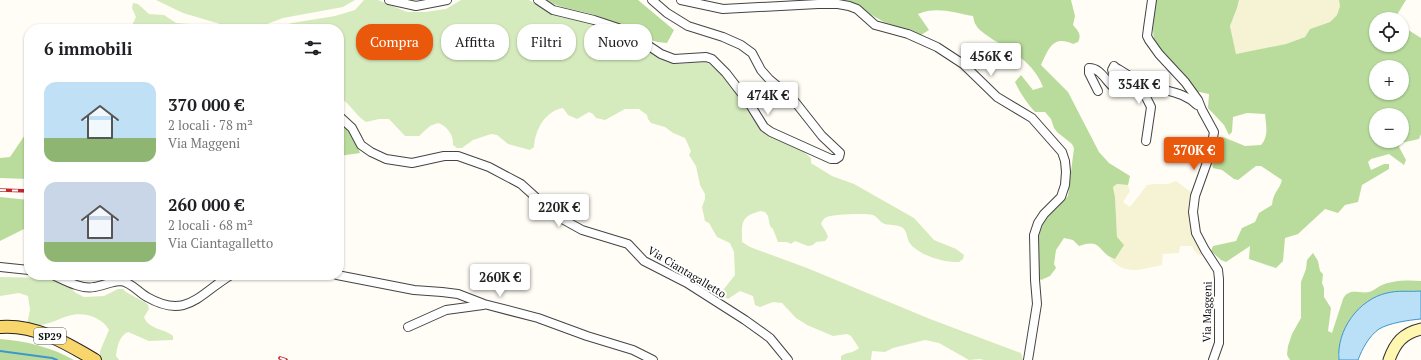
<!DOCTYPE html>
<html lang="it">
<head>
<meta charset="utf-8">
<style>
	:root { --surface:#fff; --page:#f2f2f2; --text:#202124; --muted:#757577; --accent:#ea580c }
	body { margin:0; font-family:"PT Serif",serif; background:var(--page); color:var(--text); height:100vh; display:flex; flex-direction:column; font-size:15px; white-space:nowrap }
	* { box-sizing:border-box; margin:0 }
	p { font-size:13px; color:var(--muted) }
	.icon { flex:none; width:22px; height:22px; fill:none; stroke:currentColor; stroke-width:2; stroke-linecap:round; stroke-linejoin:round }
	.map { position:relative; flex:1; overflow:hidden }
	.drawer { position:absolute; left:24px; top:24px; width:320px; height:256px; display:flex; flex-direction:column; background:var(--surface); border-radius:16px; box-shadow:0 1px 3px #0004 }
	.drawer>* { flex:none }
	.hud { position:absolute; left:356px; top:24px; width:380px; height:36px; display:flex; gap:8px }
	.buttons { position:absolute; left:1369px; top:12px; display:grid; gap:8px }
	.buttons a { display:grid; place-items:center; width:40px; height:40px; border-radius:50%; background:var(--surface); box-shadow:0 1px 3px #0004; font-size:20px }
	.price { position:absolute; translate:-50% -34px; padding:0 9px; border-radius:4px; background:#fff; color:#222; font-size:13px; line-height:26px; filter:drop-shadow(0 1px 2px #0008) }
	.price::after { content:''; position:absolute; left:50%; top:24px; width:12px; height:9px; margin-left:-6px; background:inherit; clip-path:polygon(0 0,100% 0,50% 100%) }
	.price.selected { background:var(--accent); color:#fff }
	ul { padding:0; list-style:none }
	li { display:flex; align-items:center; gap:12px; height:100px; padding:0 20px }
	li span { display:grid; place-items:center; flex:none; width:112px; height:80px; border-radius:12px; color:#555 }
	li>.icon { margin-inline-start:auto }
	span .icon { width:48px; height:48px; fill:#fffc; stroke-width:1 }
	li b { font-size:17px }
	h2 { display:flex; justify-content:space-between; align-items:center; height:48px; padding:0 20px; font-size:17px }
	.pill { padding:0 14px; border-radius:16px; background:var(--surface); box-shadow:0 1px 3px #0004; font-size:14px; line-height:36px }
	.pill.selected { background:var(--accent); color:#fff }
	.map>svg:first-child { display:block }
	.farmland { fill:#f6f3d4 }
	.green { fill:#d5ebbd }
	.forest { fill:#b9dc9c; fill-rule:evenodd }
	.water { fill:#b9e0f7; stroke:#3f96cf }
	.lines { fill:none; stroke-linecap:round; stroke-linejoin:round }
	.stream { stroke:#3f96cf; stroke-width:2 }
	.street-casing { stroke:#444; stroke-width:10 }
	.secondary-casing { stroke:#333; stroke-width:13 }
	.primary-casing { stroke:#222; stroke-width:14 }
	.street { stroke:#fff; stroke-width:8 }
	.secondary { stroke:#fff6b0; stroke-width:11 }
	.primary { stroke:#f9d66b; stroke-width:12 }
	.rail-casing { stroke:#c4262e; stroke-width:3.5 }
	.rail { stroke:#fff; stroke-width:2; stroke-dasharray:6; stroke-linecap:butt }
	.labels { text-anchor:middle; stroke-width:4; stroke-linejoin:round; paint-order:stroke }
	.shield { fill:#fff; stroke:#585858; stroke-width:1 }
	.shield-label { font-size:10px; font-weight:bold; fill:#111 }
	.street-label { font-size:11px; fill:#111; stroke:#fff }
</style>
</head>
<body>
<div class="map">
<svg width="1421" height="360" viewBox="0 0 1421 360">
	<rect width="100%" height="100%" fill="#fffdf5"/>
	<!-- farmland -->
	<g class="farmland">
		<path d="M1239,0H1339L1340,6L1337,15L1330,22L1310,29L1305,37L1286,44L1236,55L1230,26L1237,8Z"/>
		<path d="M1176,181L1192,193L1190,204L1205,254L1199,255L1194,250L1192,246H1180L1179,253L1163,254L1162,265L1138,270H1131L1122,268L1113,262L1110,258L1115,259L1117,237L1115,197L1113,187L1117,184L1128,185L1130,191L1123,202L1130,207L1147,185L1154,184H1168Z"/>
	</g>
	<!-- green -->
	<g class="green">
		<path d="M156,0H355L343,7L283,18L259,27L248,29H237L183,13Z"/>
		<path d="M364,0H378L407,12H425L446,9L461,0H529L547,11L561,17L586,21L621,35L660,57L675,64L705,62L709,64L725,77L753,119L766,134L804,152L811,158V163L832,176L854,184L914,218L934,240L956,249L964,255L963,259L959,262C945,263 917,255 909,242C907,237 907,232 903,228C897,224 891,226 885,224C880,223 877,216 873,215C865,213 834,214 827,217C824,218 822,221 821,224L826,232L828,237L825,241L816,242L813,245L808,246L795,241L791,244L787,242H778L773,229L770,226L768,216L765,212L761,211C740,216 742,223 742,242L750,247L807,268L930,319L1021,353L1023,360H984L980,359L969,360L939,343L925,340L893,348L885,352L872,351L871,360H841V356C847,352 854,353 859,348L851,336L847,334L833,336L807,325L796,318L782,303L773,302L760,307L755,305L753,296L740,291L728,299L720,294L735,275L734,252L730,243L717,237L709,223L705,221L702,207L705,199V194L700,185L696,166L689,155L691,151L685,138L673,133L665,127L651,123L648,119L647,115L639,109H625L605,120L596,118L593,114L589,112L577,119L568,115L563,108C545,111 535,130 534,147L530,150L508,144L497,135L491,134L473,140L462,148H457L453,145C454,135 447,126 438,123L430,126L419,136H405L389,119H379L366,122C355,115 350,103 339,97V29H271L292,23L335,16L355,10Z"/>
		<path d="M133,3L138,4L149,14L164,15L176,23L189,24L199,29H130L136,17L132,8Z"/>
		<path d="M0,277L51,278L65,284L76,293L84,297L104,296L118,289H123C127,295 141,298 148,305L149,309L144,317C149,330 164,328 173,336V340L149,341L128,332C119,336 117,347 116,356L119,360H100V351L109,330C102,317 83,311 68,316C55,320 41,329 27,324L30,310L28,296L19,293L0,296Z"/>
	</g>
	<!-- forest -->
	<g class="forest">
		<path d="M545,0H638L674,30L667,43C642,42 621,24 598,16C580,10 562,9 545,0Z"/>
		<path d="M842,0H1071L1075,16L1073,25C1078,31 1082,34 1078,42L1073,44C1053,35 1049,48 1041,65L1068,92L1099,152L1109,163L1130,176L1128,185L1117,184L1113,187L1115,197L1117,237L1124,245L1115,259C1098,254 1103,237 1079,246L1073,240L1064,238L1056,250L1054,264L1056,268L1050,276L1041,280L1038,277V238L1044,220L1068,196L1074,148L1072,144L1057,132L1054,128L1051,119L1045,112H1035C1027,103 1020,93 1015,82L1021,75L1033,90L1043,87C1034,63 1013,52 992,39C987,35 979,31 976,25C974,23 974,19 973,16C954,13 937,6 918,14L929,30L921,35L884,22L861,9Z"/>
		<path d="M1155,0H1239L1237,8L1230,26L1236,54L1286,44L1305,37L1310,29L1330,22L1337,15L1340,6L1339,0H1406L1395,18L1396,19H1376V45H1402V26L1421,38V134L1419,139L1401,143L1399,147L1406,160L1404,165L1389,154L1371,159L1368,162L1371,170L1384,164H1389V169L1362,185L1358,202L1345,205L1338,213L1325,209L1298,234L1285,238L1283,261L1276,268L1249,259L1250,246L1226,262L1221,260L1211,251L1213,246L1236,241L1242,228L1255,222L1259,213L1272,205C1273,192 1279,191 1282,180L1261,166H1256L1238,180L1234,179L1222,170L1213,168C1210,157 1218,146 1223,137L1245,146L1261,145C1269,136 1266,126 1265,114L1247,113L1233,117L1232,132L1229,135L1224,125L1208,108L1209,94L1195,91L1154,43L1153,29ZM1376,67H1402V93H1376ZM1376,115H1402V141H1376Z"/>
		<path d="M339,120C349,130 355,139 360,153L339,156Z"/>
		<path d="M29,129V179L0,178V158L10,157Z"/>
		<path d="M0,197L29,200V230L26,228L0,241Z"/>
		<path d="M1313,253L1318,261L1320,271L1323,274L1322,283L1324,288V297L1331,308L1328,331L1332,333L1343,299C1349,287 1359,294 1369,292C1373,291 1376,288 1380,286C1392,280 1408,280 1421,281V291L1412,292L1338,354L1339,360H1290L1287,355L1288,346L1292,334L1301,318V282L1306,269L1307,260Z"/>
		<path d="M0,339C26,341 51,347 74,360H0Z"/>
	</g>
	<!-- water -->
	<path class="water" d="M1421,291V319C1409,320 1389,323 1379,329C1369,336 1362,349 1358,360H1339C1336,330 1359,299 1387,293C1398,290 1410,292 1421,291Z"/>
	<g class="lines">
		<!-- stream -->
		<path class="stream" d="M0,351L52,358L57,360"/>
		<defs>
			<g id="street">
				<path d="M389,0L416,6L447,0"/>
				<path d="M538,0L553,10L594,20L618,28L637,38L661,54L674,59L706,57L712,59L726,73L749,103L764,127L771,132L831,159H836L839,157L840,153L822,136L792,98L769,79L761,70L752,53L741,45L723,37L688,26L667,13L652,0"/>
				<path d="M681,0L723,9L818,4H838L849,6L857,9L875,25L908,34L937,47L963,64L997,97L1032,118L1062,152L1065,161L1066,172L1065,185L1061,197L1044,214L1038,223L1034,235L1035,280L1037,304L1028,360"/>
				<path d="M1152,0L1148,28L1147,36L1149,40L1159,54L1185,82L1198,100L1202,110L1214,132L1210,154L1195,196L1193,212L1196,233L1205,250L1218,270L1219,279V343L1213,360"/>
				<path d="M1130,77V81L1146,97L1151,107L1146,141"/>
				<path d="M1098,91L1089,73V68C1104,68 1107,88 1120,90L1121,84L1112,70L1114,66L1115,67C1126,74 1136,81 1148,85C1166,92 1183,91 1197,105"/>
				<path d="M339,116L352,128L361,145L371,152L386,159L412,163L444,156H458L489,167L521,184L542,203L564,220L582,230L628,244L644,261L687,283L745,320L770,338L788,360"/>
				<path d="M0,267L29,270"/>
				<path d="M53,275C64,280 82,290 94,287C103,286 112,281 121,281C131,282 139,293 147,297C187,320 199,294 231,275"/>
				<path d="M300,275H319"/>
				<path d="M337,275L414,290L442,292L458,294L484,304L538,318L587,336L633,350L653,360"/>
				<path d="M408,327L446,310L483,305"/>
			</g>
			<path id="secondary" d="M1389,360C1395,343 1403,333 1421,329"/>
			<path id="primary" d="M0,327C35,324 66,343 95,360"/>
		</defs>
		<!-- street casing -->
		<use href="#street" class="street-casing"/>
		<!-- secondary casing -->
		<use href="#secondary" class="secondary-casing"/>
		<!-- primary casing -->
		<use href="#primary" class="primary-casing"/>
		<!-- street -->
		<use href="#street" class="street"/>
		<!-- secondary -->
		<use href="#secondary" class="secondary"/>
		<!-- primary -->
		<use href="#primary" class="primary"/>
		<defs>
			<g id="rail">
				<path d="M0,190L29,191"/>
				<path d="M280,358L286,360"/>
			</g>
		</defs>
		<!-- rail casing -->
		<use href="#rail" class="rail-casing"/>
		<!-- rail -->
		<use href="#rail" class="rail"/>
	</g>
	<g class="labels">
		<!-- shield labels -->
		<rect class="shield" x="34" y="328" width="32" height="16" rx="3"/>
		<g class="shield-label">
			<text x="50" y="340">SP29</text>
		</g>
		<!-- street labels -->
		<g class="street-label">
			<text transform="translate(687 272) rotate(31)" y="4">Via Ciantagalletto</text>
			<text transform="translate(1207 312) rotate(-89)" y="4">Via Maggeni</text>
		</g>
	</g>
</svg>
<div class="buttons">
<a><svg class="icon" aria-label="locate" viewBox="0 0 24 24"><circle cx="12" cy="12" r="6"/><path d="M12 2v4M12 18v4M2 12h4M18 12h4"/></svg></a>
<a>+</a>
<a>−</a>
</div>
<b class="price" style="left:991px;top:77px">456K €</b>
<b class="price" style="left:1139px;top:105px">354K €</b>
<b class="price" style="left:768px;top:116px">474K €</b>
<b class="price selected" style="left:1194px;top:171px">370K €</b>
<b class="price" style="left:559px;top:228px">220K €</b>
<b class="price" style="left:500px;top:298px">260K €</b>
<div class="hud">
<a class="pill selected">Compra</a>
<a class="pill">Affitta</a>
<a class="pill">Filtri</a>
<a class="pill">Nuovo</a>
</div>
<section class="drawer">
<h2>6 immobili<svg class="icon" aria-label="filters" viewBox="0 0 24 24"><path d="M4 7h16M4 17h16"/><circle cx="9" cy="7" r="2"/><circle cx="15" cy="17" r="2"/></svg></h2>
<ul>
<li><span style="background:linear-gradient(#bfe0f5 70%,#8fb573 0)"><svg class="icon" aria-label="home" viewBox="0 0 24 24"><path d="M3 11l9-7 9 7M6 9v11h12V9"/></svg></span><div><b>370 000 €</b><p>2 locali · 78 m²</p><p>Via Maggeni</p></div></li>
<li><span style="background:linear-gradient(#c9d6e8 75%,#8fb573 0)"><svg class="icon" aria-label="home" viewBox="0 0 24 24"><path d="M3 11l9-7 9 7M6 9v11h12V9"/></svg></span><div><b>260 000 €</b><p>2 locali · 68 m²</p><p>Via Ciantagalletto</p></div></li>
</ul>
</section>
</div>
</body>
</html>
